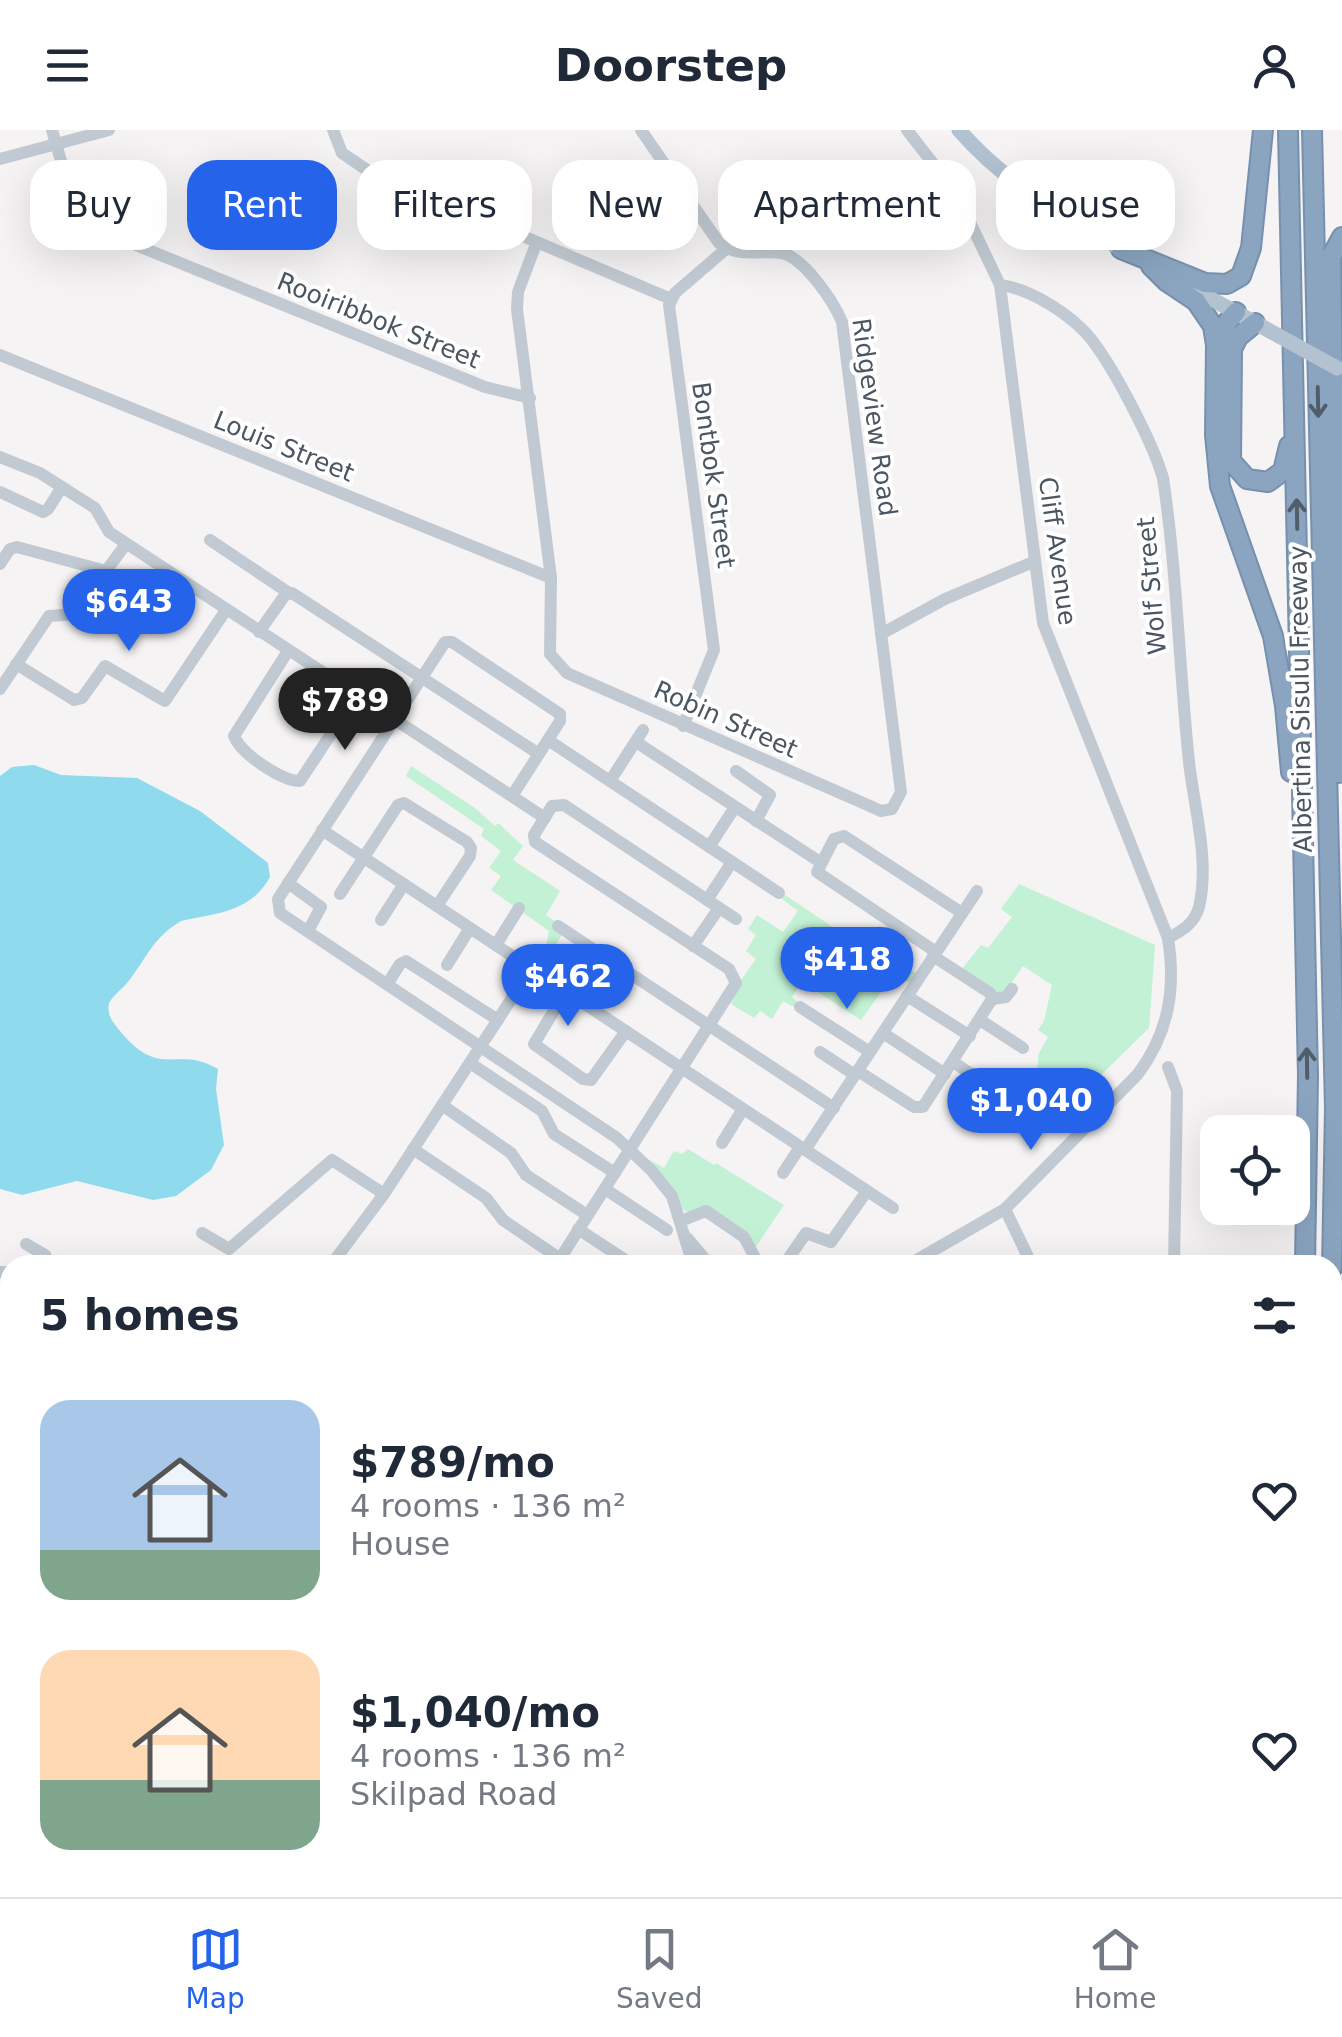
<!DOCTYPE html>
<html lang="en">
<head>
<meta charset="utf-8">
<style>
	:root { --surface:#fff; --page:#f2f2f3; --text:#1f2937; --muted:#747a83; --line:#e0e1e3; --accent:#2563eb }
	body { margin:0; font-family:"DejaVu Sans",sans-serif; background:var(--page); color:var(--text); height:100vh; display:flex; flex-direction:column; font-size:38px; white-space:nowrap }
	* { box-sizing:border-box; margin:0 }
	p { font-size:32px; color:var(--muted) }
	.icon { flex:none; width:55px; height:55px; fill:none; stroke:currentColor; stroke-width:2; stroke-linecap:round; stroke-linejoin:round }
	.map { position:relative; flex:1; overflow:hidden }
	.details { position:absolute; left:0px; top:1125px; width:1342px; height:642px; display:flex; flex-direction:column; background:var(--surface); border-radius:30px 30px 0 0; box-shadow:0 10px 40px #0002 }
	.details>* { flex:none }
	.top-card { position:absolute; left:30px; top:30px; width:1282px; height:90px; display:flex; gap:20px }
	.buttons { position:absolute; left:1200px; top:985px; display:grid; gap:20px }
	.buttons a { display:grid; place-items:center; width:110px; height:110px; border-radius:20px; background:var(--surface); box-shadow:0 10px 40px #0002; font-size:50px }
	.price { position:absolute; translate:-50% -85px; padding:0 22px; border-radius:35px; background:var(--accent); color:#fff; font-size:32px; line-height:65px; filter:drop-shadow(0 2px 5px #0008) }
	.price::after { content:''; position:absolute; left:50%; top:60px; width:30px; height:22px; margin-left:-15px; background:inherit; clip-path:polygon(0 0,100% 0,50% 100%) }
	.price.active { background:#222; color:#fff }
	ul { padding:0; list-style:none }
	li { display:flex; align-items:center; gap:30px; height:250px; padding:0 40px }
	li span { display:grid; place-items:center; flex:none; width:280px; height:200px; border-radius:30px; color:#555 }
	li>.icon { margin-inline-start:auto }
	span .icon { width:120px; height:120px; fill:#fffc; stroke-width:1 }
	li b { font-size:42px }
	h2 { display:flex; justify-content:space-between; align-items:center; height:120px; padding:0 40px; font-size:42px }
	.chip { padding:0 35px; border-radius:30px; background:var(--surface); box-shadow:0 10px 40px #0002; font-size:35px; line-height:90px }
	.chip.active { background:var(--accent); color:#fff }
	header { display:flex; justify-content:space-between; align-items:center; height:130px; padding:0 40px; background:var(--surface); font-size:45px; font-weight:700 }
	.menu { display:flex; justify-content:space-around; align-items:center; height:140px; border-top:2px solid var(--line); background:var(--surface); font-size:28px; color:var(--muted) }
	.menu a { display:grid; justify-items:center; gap:5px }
	.menu .active { color:var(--accent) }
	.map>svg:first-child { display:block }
	.green { fill:#c3f1d5 }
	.water { fill:#90daee }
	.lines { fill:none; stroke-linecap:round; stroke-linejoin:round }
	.highway-casing { stroke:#7690ad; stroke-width:22 }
	.minor { stroke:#c1cad2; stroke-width:12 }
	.major { stroke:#b3c2d1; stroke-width:15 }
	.highway { stroke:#8ba5c1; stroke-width:18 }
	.major-bridge { stroke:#b3c2d1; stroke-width:15 }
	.oneway { stroke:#505e6b }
	.labels { text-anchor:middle; stroke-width:8; stroke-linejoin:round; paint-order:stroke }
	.street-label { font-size:25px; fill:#4a5661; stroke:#fff }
</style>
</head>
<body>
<header><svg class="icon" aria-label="menu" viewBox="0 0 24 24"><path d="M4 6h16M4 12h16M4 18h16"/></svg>Doorstep<svg class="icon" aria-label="person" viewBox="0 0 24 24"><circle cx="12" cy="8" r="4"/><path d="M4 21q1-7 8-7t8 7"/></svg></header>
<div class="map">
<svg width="1342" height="1767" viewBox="0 0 1342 1767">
	<rect width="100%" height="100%" fill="#f5f3f3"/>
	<!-- green -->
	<g class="green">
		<path d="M411,636L475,678L495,696L498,693L523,716L513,730L560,761L546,785L559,794L561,806L551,822L546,818L549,801L491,760L501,746L489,738L501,721L481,706L484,699L406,646Z"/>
		<path d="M1019,754L1155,815L1149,898L1053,992L1017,967L1038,935V925L1048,907L1038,900L1044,891L1052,855L1023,836L1005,863L999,864L962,839L981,815L988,818L1012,787L1001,779Z"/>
		<path d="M785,765L882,830L887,825L917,844L911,854L894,844L861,890L802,852L792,867L799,873L796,878L783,871L772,889L760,881L754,888L731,874L741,850L756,829L746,821L756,805L748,799L757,785L783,802L798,781L782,769Z"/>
		<path d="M688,1019L714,1035L716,1033L784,1075L755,1118L746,1104L683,1080L672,1058L650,1030L664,1038L674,1021L682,1024Z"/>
	</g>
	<!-- water -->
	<path class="water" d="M34,635L61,645L137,648L200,681L268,733L270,747C250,783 217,783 181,791C153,808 149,824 131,848C124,858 115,863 109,873C107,886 112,891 120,901C161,951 177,914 218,939L216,959L224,1015L211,1040L176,1066L153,1070L77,1051L22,1065L0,1059V646L12,637Z"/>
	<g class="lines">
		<defs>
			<g id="highway">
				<path d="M1288,0L1308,946L1305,1135"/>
				<path d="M1312,0L1335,979L1332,1138"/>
				<path d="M1121,119L1205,153L1227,154L1241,146L1251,118L1263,0"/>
				<path d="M1151,136L1166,151L1196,171L1213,196L1216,215L1215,305L1220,356L1273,506L1285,576L1291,642"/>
				<path d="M1255,193L1238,207L1232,219L1231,331L1247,349L1268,352L1283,341L1289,316"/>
				<path d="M1216,214L1224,196L1236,182"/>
				<path d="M1339,643L1331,127L1342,107"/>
				<path d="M1296,1767V1758"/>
				<path d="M1322,1767L1323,1758"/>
			</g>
		</defs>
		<!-- highway casing -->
		<use href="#highway" class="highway-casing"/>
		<!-- minor -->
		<g class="minor">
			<path d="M52,0L75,79L82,91L94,98L485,257L530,268"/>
			<path d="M333,0L342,23L367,40L671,169"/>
			<path d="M907,0L956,63L1000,155L1043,493L1168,808C1176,859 1169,902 1138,944L1005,1079L908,1135"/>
			<path d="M0,29L109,0"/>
			<path d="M536,114L518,162L517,179L551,448L550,524L567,543L870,676L881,681L892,679L901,662L842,192C834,172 803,126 781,123C759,120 737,128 719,113L641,0"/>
			<path d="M1000,155C1027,158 1061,179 1081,198C1107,222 1153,313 1163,348C1177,441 1179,537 1189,632C1194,678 1210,730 1199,777C1195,793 1182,801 1168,808"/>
			<path d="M0,225L551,448"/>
			<path d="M0,327L40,343L95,378L109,402L545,688"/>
			<path d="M0,362L43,382L48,379L62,357"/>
			<path d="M210,410L289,463"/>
			<path d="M0,434L10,419L17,417L106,441L126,414"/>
			<path d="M259,502L285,465L292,463L539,624"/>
			<path d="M881,504L945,469L1033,432"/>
			<path d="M288,521L234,606C241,624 282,651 300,651L356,566"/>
			<path d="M16,534L74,570L82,568L105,536L165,571L226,480"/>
			<path d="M0,559L49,486L133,480L141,475L164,439"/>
			<path d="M683,596L714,520L669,175L675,163L726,119"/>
			<path d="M548,610L779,763"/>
			<path d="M636,612L820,732"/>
			<path d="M736,641L770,665L756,691"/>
			<path d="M610,651L643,600"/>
			<path d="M512,666L560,591V584L452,512H445L278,769L280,783L617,1008L651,1040L672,1066L693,1135"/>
			<path d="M322,700L893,1078"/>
			<path d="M709,717L735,677"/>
			<path d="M288,753L321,777L308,801"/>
			<path d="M340,764L398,675L404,673L467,712L471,718L470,726L437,776"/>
			<path d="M707,770L732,732"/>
			<path d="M381,790L404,754"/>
			<path d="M558,796L834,978"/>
			<path d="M496,815L519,778"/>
			<path d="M693,816L719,778"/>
			<path d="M591,819L534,914L583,949L591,950L626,901"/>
			<path d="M936,822L817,742L834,709L844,706L962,783"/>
			<path d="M447,835L470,798"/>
			<path d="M388,853L400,834L406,831L498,890"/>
			<path d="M907,866L970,906"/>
			<path d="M992,869L1006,867L1012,859"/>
			<path d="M800,877L870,922"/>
			<path d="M980,890L1023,918"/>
			<path d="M883,903L945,944"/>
			<path d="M820,922L855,945"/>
			<path d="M953,932L1003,965"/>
			<path d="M470,933L542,981L554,1004L615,1043"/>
			<path d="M1168,937L1177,961L1174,1135"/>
			<path d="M858,941L914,977H923L992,869L990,863L933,826"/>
			<path d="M442,975L511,1023L526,1045L587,1085"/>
			<path d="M722,1013L743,979"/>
			<path d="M413,1019L486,1068L503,1090L559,1128"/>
			<path d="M805,1020L977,761"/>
			<path d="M783,1043L800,1017"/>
			<path d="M605,1059L667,1100"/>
			<path d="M1005,1079L1032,1135"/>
			<path d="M681,1091L706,1081L744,1107L759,1135"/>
			<path d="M578,1099L633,1135"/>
			<path d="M202,1103L229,1119L332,1030L384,1064"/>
			<path d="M687,1108L710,1135"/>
			<path d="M26,1114L45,1125L41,1135"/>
			<path d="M331,1135L384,1064L531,839"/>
			<path d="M556,1135L736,853L729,839L535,712L534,705L552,676L564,675L736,789"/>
			<path d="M784,1135L806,1103L831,1112L867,1061"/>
			<path d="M0,1142H10"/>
			<path d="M0,1164L10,1163"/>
			<path d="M0,1296H10"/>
			<path d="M0,1476H10"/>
			<path d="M0,1646L10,1648"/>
			<path d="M198,1758L211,1767"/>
			<path d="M676,1758L689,1767"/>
			<path d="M909,1758L919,1767"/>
			<path d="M1131,1758L1140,1767"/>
			<path d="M295,1767L302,1758"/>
			<path d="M514,1767L521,1758"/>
			<path d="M696,1767L704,1758"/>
			<path d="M748,1767L755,1758"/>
			<path d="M857,1767L860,1758"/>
			<path d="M866,1767L875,1758"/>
		</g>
		<!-- major -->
		<g class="major">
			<path d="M959,0C1005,53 1068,90 1129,123"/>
			<path d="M1175,149L1279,206"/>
		</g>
		<!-- highway -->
		<use href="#highway" class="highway"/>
		<!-- major-bridge -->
		<path class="major-bridge" d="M1279,206L1337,238"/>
	</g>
	<!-- one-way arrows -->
	<defs><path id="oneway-shaft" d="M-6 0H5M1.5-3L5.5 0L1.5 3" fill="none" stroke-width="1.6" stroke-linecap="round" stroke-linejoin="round" transform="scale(2.5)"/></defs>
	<g class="oneway">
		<use href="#oneway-shaft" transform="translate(1318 272) rotate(89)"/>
		<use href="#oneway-shaft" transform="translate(1297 384) rotate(-91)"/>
		<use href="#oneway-shaft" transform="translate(1307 933) rotate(-91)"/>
	</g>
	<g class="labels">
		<!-- street labels -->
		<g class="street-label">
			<text transform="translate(379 190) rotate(22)" y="9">Rooiribbok Street</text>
			<text transform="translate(875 287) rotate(82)" y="9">Ridgeview Road</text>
			<text transform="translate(284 316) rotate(22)" y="9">Louis Street</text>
			<text transform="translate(714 345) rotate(82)" y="9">Bontbok Street</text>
			<text transform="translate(1058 421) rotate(82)" y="9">Cliff Avenue</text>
			<text transform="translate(1151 456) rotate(-95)" y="9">Wolf Street</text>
			<text transform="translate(1300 569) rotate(-91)" y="9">Albertina Sisulu Freeway</text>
			<text transform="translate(726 589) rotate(24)" y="9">Robin Street</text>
		</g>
	</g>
</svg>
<div class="buttons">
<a><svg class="icon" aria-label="locate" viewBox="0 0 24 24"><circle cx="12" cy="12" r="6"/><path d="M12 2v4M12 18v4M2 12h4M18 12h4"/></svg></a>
</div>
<b class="price" style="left:129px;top:524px">$643</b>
<b class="price active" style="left:345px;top:623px">$789</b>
<b class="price" style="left:847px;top:882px">$418</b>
<b class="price" style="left:568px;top:899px">$462</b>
<b class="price" style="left:1031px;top:1023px">$1,040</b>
<div class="top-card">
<a class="chip">Buy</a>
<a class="chip active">Rent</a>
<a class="chip">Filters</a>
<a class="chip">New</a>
<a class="chip">Apartment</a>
<a class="chip">House</a>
</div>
<section class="details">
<h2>5 homes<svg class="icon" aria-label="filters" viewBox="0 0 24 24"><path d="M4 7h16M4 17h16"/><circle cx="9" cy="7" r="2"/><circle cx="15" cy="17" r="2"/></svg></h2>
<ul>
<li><span style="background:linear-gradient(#a9c7e8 75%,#7fa58c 0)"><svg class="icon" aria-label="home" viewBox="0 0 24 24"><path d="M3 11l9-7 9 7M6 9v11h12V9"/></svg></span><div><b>$789/mo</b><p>4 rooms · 136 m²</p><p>House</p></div><svg class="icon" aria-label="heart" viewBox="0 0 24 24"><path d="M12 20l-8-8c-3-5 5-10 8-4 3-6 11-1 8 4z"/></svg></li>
<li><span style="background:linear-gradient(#ffd9b3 65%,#7fa58c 0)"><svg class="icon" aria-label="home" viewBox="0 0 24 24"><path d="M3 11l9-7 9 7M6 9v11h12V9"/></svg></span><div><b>$1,040/mo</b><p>4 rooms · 136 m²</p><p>Skilpad Road</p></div><svg class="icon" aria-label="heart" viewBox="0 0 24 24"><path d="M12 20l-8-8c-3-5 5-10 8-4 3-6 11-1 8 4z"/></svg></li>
</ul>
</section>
</div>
<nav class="menu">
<a class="active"><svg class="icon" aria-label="map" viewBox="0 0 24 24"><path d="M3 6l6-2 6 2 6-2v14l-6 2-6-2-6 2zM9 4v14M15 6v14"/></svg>Map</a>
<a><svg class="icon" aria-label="saved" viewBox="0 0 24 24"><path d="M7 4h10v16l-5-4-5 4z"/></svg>Saved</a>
<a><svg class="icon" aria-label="home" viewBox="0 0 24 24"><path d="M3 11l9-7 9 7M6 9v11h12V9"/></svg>Home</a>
</nav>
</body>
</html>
